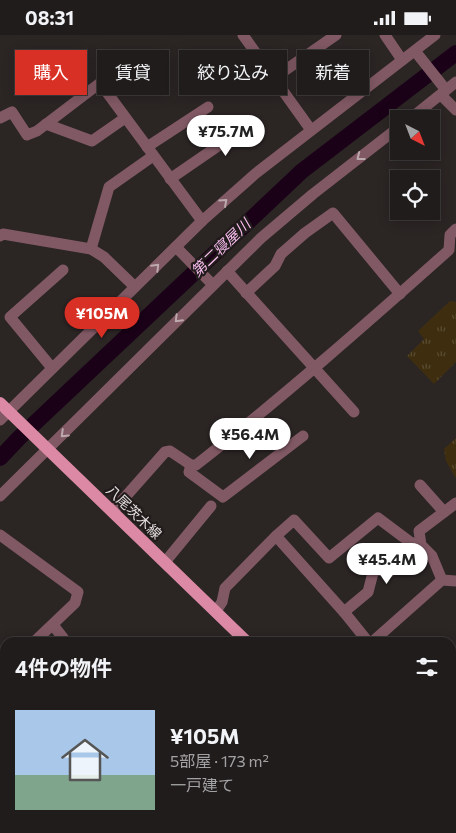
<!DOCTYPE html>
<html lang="ja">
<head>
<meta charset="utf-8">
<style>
	:root { --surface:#201c1b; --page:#282524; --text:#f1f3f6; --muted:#a2a1a3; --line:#3d3a3a; --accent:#d93025 }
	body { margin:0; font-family:Commissioner,"Noto Sans JP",sans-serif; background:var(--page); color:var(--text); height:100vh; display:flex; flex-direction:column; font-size:19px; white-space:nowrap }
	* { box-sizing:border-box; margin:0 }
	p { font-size:16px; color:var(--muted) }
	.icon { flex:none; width:28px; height:28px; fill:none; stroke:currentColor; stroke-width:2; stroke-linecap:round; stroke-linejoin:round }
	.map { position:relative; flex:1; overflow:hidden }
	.drawer { position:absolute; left:0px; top:602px; width:456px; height:196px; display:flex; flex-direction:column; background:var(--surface); border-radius:15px 15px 0 0; box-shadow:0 2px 12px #0003,0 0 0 1px var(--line) }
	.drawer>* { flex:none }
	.top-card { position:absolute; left:15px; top:15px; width:426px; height:45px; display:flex; gap:10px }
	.needle { width:32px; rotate:138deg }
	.controls { position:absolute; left:390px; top:75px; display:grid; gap:10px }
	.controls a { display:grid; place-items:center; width:50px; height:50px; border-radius:0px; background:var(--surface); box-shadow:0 2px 12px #0003,0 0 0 1px var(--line); font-size:25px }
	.price { position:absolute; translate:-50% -42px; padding:0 11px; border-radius:18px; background:#fff; color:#222; font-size:16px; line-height:32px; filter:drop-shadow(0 1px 2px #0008) }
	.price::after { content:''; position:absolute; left:50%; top:30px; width:15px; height:11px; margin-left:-8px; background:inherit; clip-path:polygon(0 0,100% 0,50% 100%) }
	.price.on { background:var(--accent); color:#fff }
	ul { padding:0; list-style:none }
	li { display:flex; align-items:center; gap:15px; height:125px; padding:0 15px }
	li span { display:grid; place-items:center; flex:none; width:140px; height:100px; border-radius:0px; color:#555 }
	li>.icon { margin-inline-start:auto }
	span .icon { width:60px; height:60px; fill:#fffc; stroke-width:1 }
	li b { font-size:21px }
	h2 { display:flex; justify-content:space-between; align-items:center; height:60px; padding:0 15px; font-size:21px }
	.pill { padding:0 18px; border-radius:0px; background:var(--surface); box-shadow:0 2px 12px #0003,0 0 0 1px var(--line); font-size:18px; line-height:45px }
	.pill.on { background:var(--accent); color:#fff }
	.status { display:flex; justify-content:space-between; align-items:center; height:35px; padding:0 25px; background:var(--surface); direction:ltr }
	.status svg { height:14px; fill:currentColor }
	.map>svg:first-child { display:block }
	.park { fill:url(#park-tufts) }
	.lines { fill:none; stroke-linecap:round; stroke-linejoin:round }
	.stream { stroke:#564453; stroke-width:2.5 }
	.river { stroke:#1a0118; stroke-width:16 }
	.minor { stroke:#815965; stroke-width:11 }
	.major { stroke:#db89a4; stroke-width:12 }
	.oneway { stroke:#bca9ae }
	.labels { text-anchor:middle; stroke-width:4.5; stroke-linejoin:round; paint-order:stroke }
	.street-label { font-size:14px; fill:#e3dfde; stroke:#211b1b }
	.water-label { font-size:15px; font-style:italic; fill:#f8bdef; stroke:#211b1b }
</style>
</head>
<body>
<div class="status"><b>08:31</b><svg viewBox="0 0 49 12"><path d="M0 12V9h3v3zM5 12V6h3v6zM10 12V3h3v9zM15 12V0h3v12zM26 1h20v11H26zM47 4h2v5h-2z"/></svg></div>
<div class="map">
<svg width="456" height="798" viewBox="0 0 456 798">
	<defs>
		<pattern id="park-tufts" width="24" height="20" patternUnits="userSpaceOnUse" patternTransform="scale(1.25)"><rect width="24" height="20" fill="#3e2e0f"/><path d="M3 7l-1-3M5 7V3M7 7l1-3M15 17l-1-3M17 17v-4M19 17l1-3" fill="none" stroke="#5a4c32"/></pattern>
	</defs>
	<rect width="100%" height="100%" fill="#2b2524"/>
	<!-- park -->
	<g class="park">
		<path d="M450,266L456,267V327L434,349L407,321L424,304L418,296Z"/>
		<path d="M456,403V442H455L446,426L444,414Z"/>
	</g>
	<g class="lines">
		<!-- stream -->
		<path class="stream" d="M414,794L417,798"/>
		<!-- river -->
		<path class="river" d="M0,423L19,403L302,136L456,18"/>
		<!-- minor -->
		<g class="minor">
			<path d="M243,0L311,95"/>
			<path d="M385,0L402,25"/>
			<path d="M415,16L446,55"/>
			<path d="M274,43L336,0"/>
			<path d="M441,60L456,75"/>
			<path d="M0,83L12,77L27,100L37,96L100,48L202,186"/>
			<path d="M410,84L456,47"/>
			<path d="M46,89L92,106L125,83"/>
			<path d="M147,112L208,72"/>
			<path d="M170,144L218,111L197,80"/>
			<path d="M0,201L3,199L91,214L104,222L135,252"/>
			<path d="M176,212L213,250"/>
			<path d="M91,214L109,152L153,121"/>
			<path d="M227,236L354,377"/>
			<path d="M246,258L275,231L281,219L305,198L333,178L400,259"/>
			<path d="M52,333L10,282L63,235"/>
			<path d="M0,385L202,186L255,139L435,0"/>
			<path d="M191,430L189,437L223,462L303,401"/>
			<path d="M420,450L444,477"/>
			<path d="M0,461L261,203L313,159L399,92"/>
			<path d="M112,477L165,417L170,416L191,430H196C283,362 366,289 449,215L450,200L456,194"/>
			<path d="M0,500L78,557L75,568L33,608"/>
			<path d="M276,501L344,577L369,608"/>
			<path d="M165,527L211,471"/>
			<path d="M442,545L432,521L421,510L419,496L456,468"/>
			<path d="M216,576L222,567L225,553L276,501L294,485L329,523L378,483L410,507L421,510"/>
			<path d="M344,577L368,557L374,534L389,537L421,510"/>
			<path d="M53,590L67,608"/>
			<path d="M371,608L442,545L456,546"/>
			<path d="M0,641L5,634"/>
			<path d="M451,721L456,726"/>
			<path d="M0,777L5,782"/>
			<path d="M15,794L18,798"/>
			<path d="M219,794L222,798"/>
			<path d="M64,798L69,794"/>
			<path d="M331,798L337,794"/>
		</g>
		<!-- major -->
		<g class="major">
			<path d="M0,368L248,608"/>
			<path d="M401,794L404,798"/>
		</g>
	</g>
	<!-- one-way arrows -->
	<defs><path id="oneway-chevron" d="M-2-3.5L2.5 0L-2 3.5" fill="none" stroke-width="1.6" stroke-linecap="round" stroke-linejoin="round" transform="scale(1.25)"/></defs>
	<g class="oneway">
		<use href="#oneway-chevron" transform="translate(360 122) rotate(142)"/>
		<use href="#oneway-chevron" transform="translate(224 167) rotate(-42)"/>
		<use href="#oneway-chevron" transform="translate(156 232) rotate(-45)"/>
		<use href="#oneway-chevron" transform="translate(178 284) rotate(135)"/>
		<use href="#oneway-chevron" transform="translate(64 399) rotate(136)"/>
	</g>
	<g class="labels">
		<!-- street labels -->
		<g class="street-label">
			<text transform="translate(134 477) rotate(44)" y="5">八尾茨木線</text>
		</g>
		<!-- water labels -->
		<g class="water-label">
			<text transform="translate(221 213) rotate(-44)" y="5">第二寝屋川</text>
		</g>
	</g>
</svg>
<div class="controls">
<a><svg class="needle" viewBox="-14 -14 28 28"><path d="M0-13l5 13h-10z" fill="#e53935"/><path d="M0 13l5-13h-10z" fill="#a2a1a3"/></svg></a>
<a><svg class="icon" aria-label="locate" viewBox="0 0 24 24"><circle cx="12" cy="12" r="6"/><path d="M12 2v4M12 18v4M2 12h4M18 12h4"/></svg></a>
</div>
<b class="price" style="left:226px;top:122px">¥75.7M</b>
<b class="price on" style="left:102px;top:304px">¥105M</b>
<b class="price" style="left:250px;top:425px">¥56.4M</b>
<b class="price" style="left:387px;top:550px">¥45.4M</b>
<div class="top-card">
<a class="pill on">購入</a>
<a class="pill">賃貸</a>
<a class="pill">絞り込み</a>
<a class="pill">新着</a>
</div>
<section class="drawer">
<h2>4件の物件<svg class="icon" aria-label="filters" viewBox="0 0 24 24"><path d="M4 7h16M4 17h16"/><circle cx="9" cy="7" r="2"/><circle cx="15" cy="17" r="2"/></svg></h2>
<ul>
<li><span style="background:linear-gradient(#a9c7e8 65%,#7fa58c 0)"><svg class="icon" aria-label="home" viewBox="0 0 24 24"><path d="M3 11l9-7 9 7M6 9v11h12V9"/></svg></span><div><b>¥105M</b><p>5部屋 · 173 m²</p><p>一戸建て</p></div></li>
</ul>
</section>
</div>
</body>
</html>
